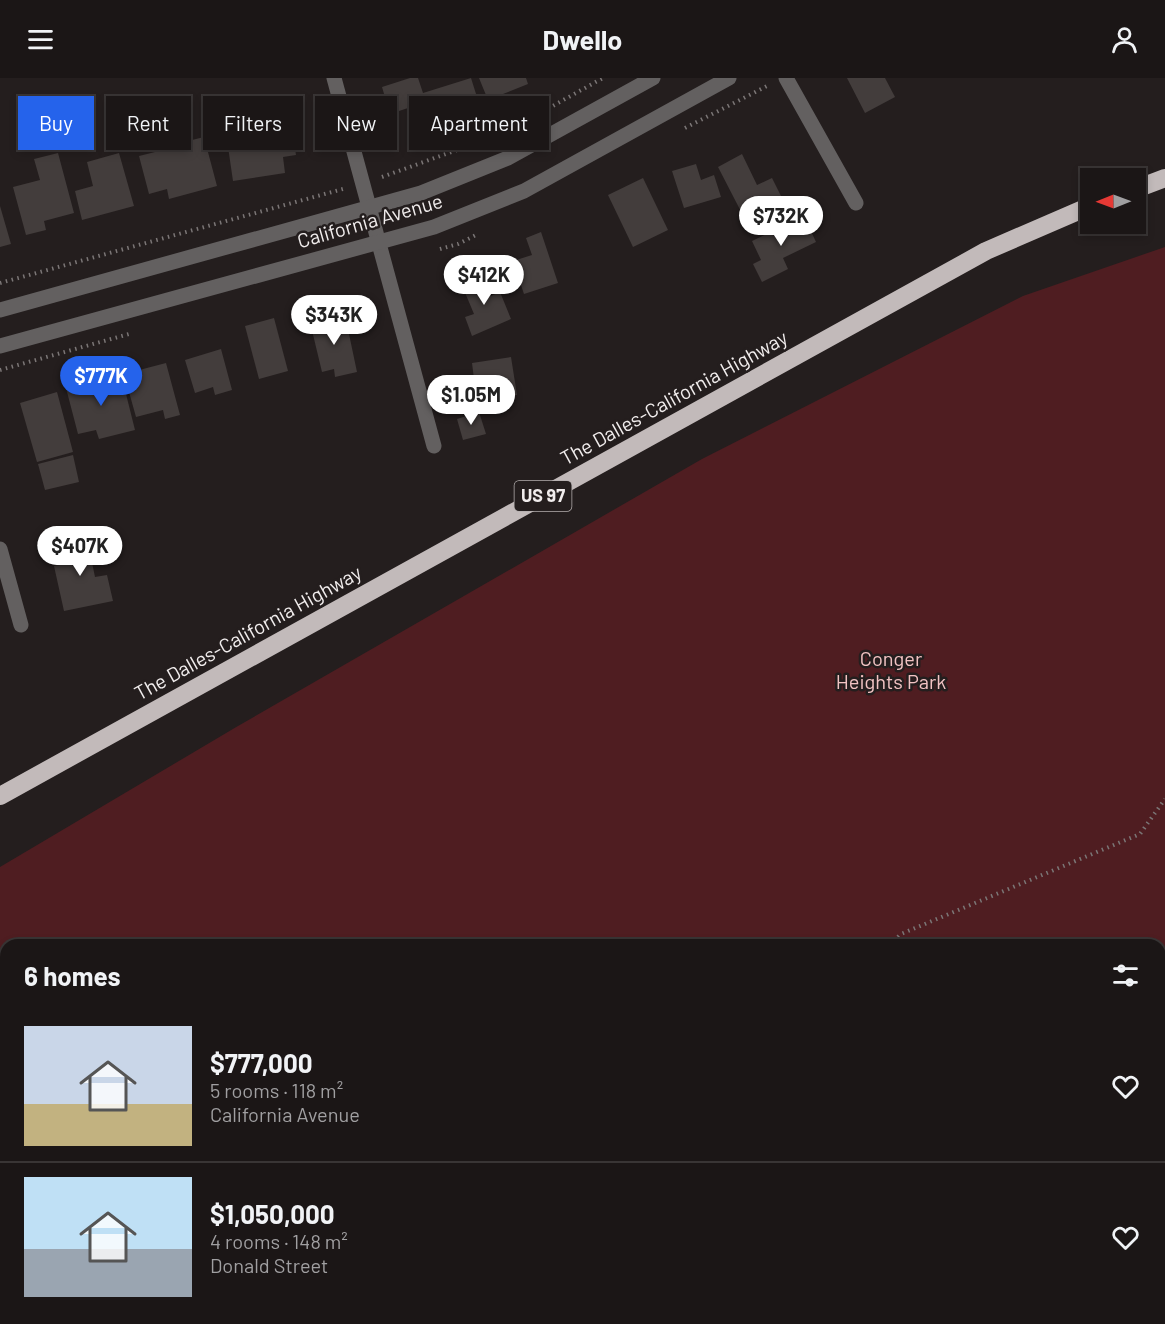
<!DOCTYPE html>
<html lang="en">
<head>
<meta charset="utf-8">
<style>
	:root { --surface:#1b1616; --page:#282323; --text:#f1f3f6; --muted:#a09fa1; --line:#393535; --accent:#2563eb }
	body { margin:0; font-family:Barlow,sans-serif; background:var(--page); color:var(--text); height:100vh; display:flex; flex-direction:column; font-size:22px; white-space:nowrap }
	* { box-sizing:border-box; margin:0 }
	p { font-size:20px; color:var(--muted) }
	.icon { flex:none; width:33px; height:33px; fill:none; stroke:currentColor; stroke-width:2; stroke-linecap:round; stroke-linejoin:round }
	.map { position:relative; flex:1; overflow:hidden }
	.panel { position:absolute; left:0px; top:861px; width:1166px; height:386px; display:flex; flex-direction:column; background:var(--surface); border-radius:18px 18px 0 0; box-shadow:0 3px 9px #0003,0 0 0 2px var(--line) }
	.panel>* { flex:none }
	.hud { position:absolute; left:18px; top:18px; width:600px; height:54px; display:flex; gap:12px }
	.needle { width:39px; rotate:269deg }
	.buttons { position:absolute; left:1080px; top:90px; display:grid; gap:12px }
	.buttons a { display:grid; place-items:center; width:66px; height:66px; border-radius:0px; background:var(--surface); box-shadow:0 3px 9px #0003,0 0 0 2px var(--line); font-size:30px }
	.price { position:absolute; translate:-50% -51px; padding:0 14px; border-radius:21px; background:#fff; color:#222; font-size:20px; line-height:39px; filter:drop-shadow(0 2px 3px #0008) }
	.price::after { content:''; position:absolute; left:50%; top:36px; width:18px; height:14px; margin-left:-9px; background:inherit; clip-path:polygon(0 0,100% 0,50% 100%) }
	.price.current { background:var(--accent); color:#fff }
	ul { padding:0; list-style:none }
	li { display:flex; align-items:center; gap:18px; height:150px; padding:0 24px }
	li+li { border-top:2px solid var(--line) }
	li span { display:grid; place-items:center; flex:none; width:168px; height:120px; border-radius:0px; color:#555 }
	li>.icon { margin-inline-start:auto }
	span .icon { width:72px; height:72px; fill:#fffc; stroke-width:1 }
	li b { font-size:26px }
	h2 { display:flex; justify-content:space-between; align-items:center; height:72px; padding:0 24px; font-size:26px }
	.chip { padding:0 21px; border-radius:0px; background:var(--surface); box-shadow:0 3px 9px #0003,0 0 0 2px var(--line); font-size:21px; line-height:54px }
	.chip.current { background:var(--accent); color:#fff }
	header { display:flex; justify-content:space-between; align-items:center; height:78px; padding:0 24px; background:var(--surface); font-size:27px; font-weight:700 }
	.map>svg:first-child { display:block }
	.green { fill:#4f1d21; fill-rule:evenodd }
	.building { fill:#433d3c }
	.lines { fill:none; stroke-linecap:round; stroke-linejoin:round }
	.path { stroke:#7b7676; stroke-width:4; stroke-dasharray:1.5 4.5; stroke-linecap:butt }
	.street { stroke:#636060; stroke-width:15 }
	.highway { stroke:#c2baba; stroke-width:18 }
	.labels { text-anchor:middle; stroke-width:5; stroke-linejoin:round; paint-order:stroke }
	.shield { fill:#241e1e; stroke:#b4afaf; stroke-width:1.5 }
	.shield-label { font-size:18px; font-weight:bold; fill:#f1eded }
	.street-label { font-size:20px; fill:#f1eded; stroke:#241e1e }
	.park-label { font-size:20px; fill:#f2c3c3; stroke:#241e1e }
</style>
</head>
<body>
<header><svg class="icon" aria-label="menu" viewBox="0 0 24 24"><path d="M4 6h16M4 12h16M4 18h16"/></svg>Dwello<svg class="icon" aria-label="person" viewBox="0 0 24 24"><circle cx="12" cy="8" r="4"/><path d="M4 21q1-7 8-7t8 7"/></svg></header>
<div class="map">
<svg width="1165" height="1246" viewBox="0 0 1165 1246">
	<rect width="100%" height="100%" fill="#241e1e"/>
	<!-- green -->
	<path class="green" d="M1165,169V1246H0V789L238,648L702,381L1023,218ZM6,867H1160V1240H6Z"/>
	<!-- building -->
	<g class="building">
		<path d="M410,0H418L423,15L471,0L482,35L416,56L408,30L390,36L382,9Z"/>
		<path d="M479,0H526L528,6L488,22Z"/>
		<path d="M847,0H885L895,19L865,35Z"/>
		<path d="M287,21L296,77L283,79L285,95L233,103L227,62L261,57L256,26Z"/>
		<path d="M188,46L192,62L204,59L217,108L169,121L167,111L149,116L139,78L155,74L150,56Z"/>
		<path d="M58,75L74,135L44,143L46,152L26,157L13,109L40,102L34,81Z"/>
		<path d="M119,75L134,128L82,142L75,113L93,108L87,84Z"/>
		<path d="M742,76L757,107L772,100L788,132L750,151L718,89Z"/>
		<path d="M696,86L701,102L714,97L721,119L684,130L672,93Z"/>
		<path d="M643,100L668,152L633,169L608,117Z"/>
		<path d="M0,128L11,166L0,169Z"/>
		<path d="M804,138L816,164L783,180L788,191L762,204L753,186L761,182L752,163Z"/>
		<path d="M541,154L558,205L524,216L513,183L532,177L526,160Z"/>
		<path d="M482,196L491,218L500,214L511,241L472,258L465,239L474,236L461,205Z"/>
		<path d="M345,237L357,294L335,299L334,291L322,294L310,244Z"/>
		<path d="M274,240L288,293L259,301L245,248Z"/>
		<path d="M221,271L232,312L215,317L213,309L195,315L185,282Z"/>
		<path d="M511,279L517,317L486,322L485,315L476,317L472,285Z"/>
		<path d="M166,285L180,337L165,341L163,332L136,339L124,296Z"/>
		<path d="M121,296L135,352L99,361L96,352L78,356L66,310Z"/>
		<path d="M57,314L73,374L37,384L20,325Z"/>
		<path d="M479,334L486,356L463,362L457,341Z"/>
		<path d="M73,377L79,404L45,412L38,386Z"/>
		<path d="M87,460L95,499L107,497L113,523L64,533L54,488L60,487L56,466Z"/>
	</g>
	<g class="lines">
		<!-- path -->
		<g class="path">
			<path d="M685,50L769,7"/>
			<path d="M382,99L504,55L603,0"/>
			<path d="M440,171L458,166L478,156"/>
			<path d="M0,205L343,111"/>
			<path d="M0,292L129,256"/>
			<path d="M889,867L901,856L1140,756L1165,721"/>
			<path d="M1160,872L1165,869"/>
			<path d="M256,1246L265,1240"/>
			<path d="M888,1246L896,1240"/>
		</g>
		<!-- street -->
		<g class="street">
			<path d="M334,0L434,368"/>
			<path d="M786,0L856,125"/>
			<path d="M0,232L421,115L508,80L653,0"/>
			<path d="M0,268L434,149L524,113L729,0"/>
			<path d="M0,471L21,547"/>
		</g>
		<!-- highway -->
		<g class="highway">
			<path d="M1136,111L1165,100"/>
			<path d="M0,718L986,173L1090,128"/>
		</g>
	</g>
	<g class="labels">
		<!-- shield labels -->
		<rect class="shield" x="514.5" y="403" width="57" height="30" rx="4.5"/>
		<g class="shield-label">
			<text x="543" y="424">US 97</text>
		</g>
		<!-- street labels -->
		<g class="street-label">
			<text transform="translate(370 143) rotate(-16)" y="7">California Avenue</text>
			<text transform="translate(674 320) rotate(-29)" y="7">The Dalles-California Highway</text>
			<text transform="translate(248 555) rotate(-29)" y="7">The Dalles-California Highway</text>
		</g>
		<!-- park labels -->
		<g class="park-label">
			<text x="891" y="588">Conger<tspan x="891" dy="23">Heights Park</tspan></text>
		</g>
	</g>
</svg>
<div class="buttons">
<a><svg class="needle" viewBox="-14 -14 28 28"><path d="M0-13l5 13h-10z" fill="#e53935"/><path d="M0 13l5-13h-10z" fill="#a09fa1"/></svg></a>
</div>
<b class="price" style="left:781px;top:169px">$732K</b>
<b class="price" style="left:484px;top:228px">$412K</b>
<b class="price" style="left:334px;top:268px">$343K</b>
<b class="price current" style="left:101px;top:329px">$777K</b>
<b class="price" style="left:471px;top:348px">$1.05M</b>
<b class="price" style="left:80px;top:499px">$407K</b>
<div class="hud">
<a class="chip current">Buy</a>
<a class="chip">Rent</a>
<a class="chip">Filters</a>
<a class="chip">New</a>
<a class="chip">Apartment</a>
</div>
<section class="panel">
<h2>6 homes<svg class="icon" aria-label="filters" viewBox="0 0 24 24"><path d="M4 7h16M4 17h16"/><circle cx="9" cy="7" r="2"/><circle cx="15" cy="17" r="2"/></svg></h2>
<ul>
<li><span style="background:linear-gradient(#c9d6e8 65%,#c2b280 0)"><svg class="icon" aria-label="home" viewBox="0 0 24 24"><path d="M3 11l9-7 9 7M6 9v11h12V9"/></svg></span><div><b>$777,000</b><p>5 rooms · 118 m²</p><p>California Avenue</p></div><svg class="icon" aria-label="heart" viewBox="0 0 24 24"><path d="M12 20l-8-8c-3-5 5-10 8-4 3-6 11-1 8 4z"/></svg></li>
<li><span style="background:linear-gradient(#bfe0f5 60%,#9aa5b1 0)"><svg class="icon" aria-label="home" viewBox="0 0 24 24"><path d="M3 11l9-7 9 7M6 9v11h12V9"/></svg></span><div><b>$1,050,000</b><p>4 rooms · 148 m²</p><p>Donald Street</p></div><svg class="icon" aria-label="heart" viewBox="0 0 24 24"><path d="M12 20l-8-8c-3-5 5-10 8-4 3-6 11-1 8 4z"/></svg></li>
</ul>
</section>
</div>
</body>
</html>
